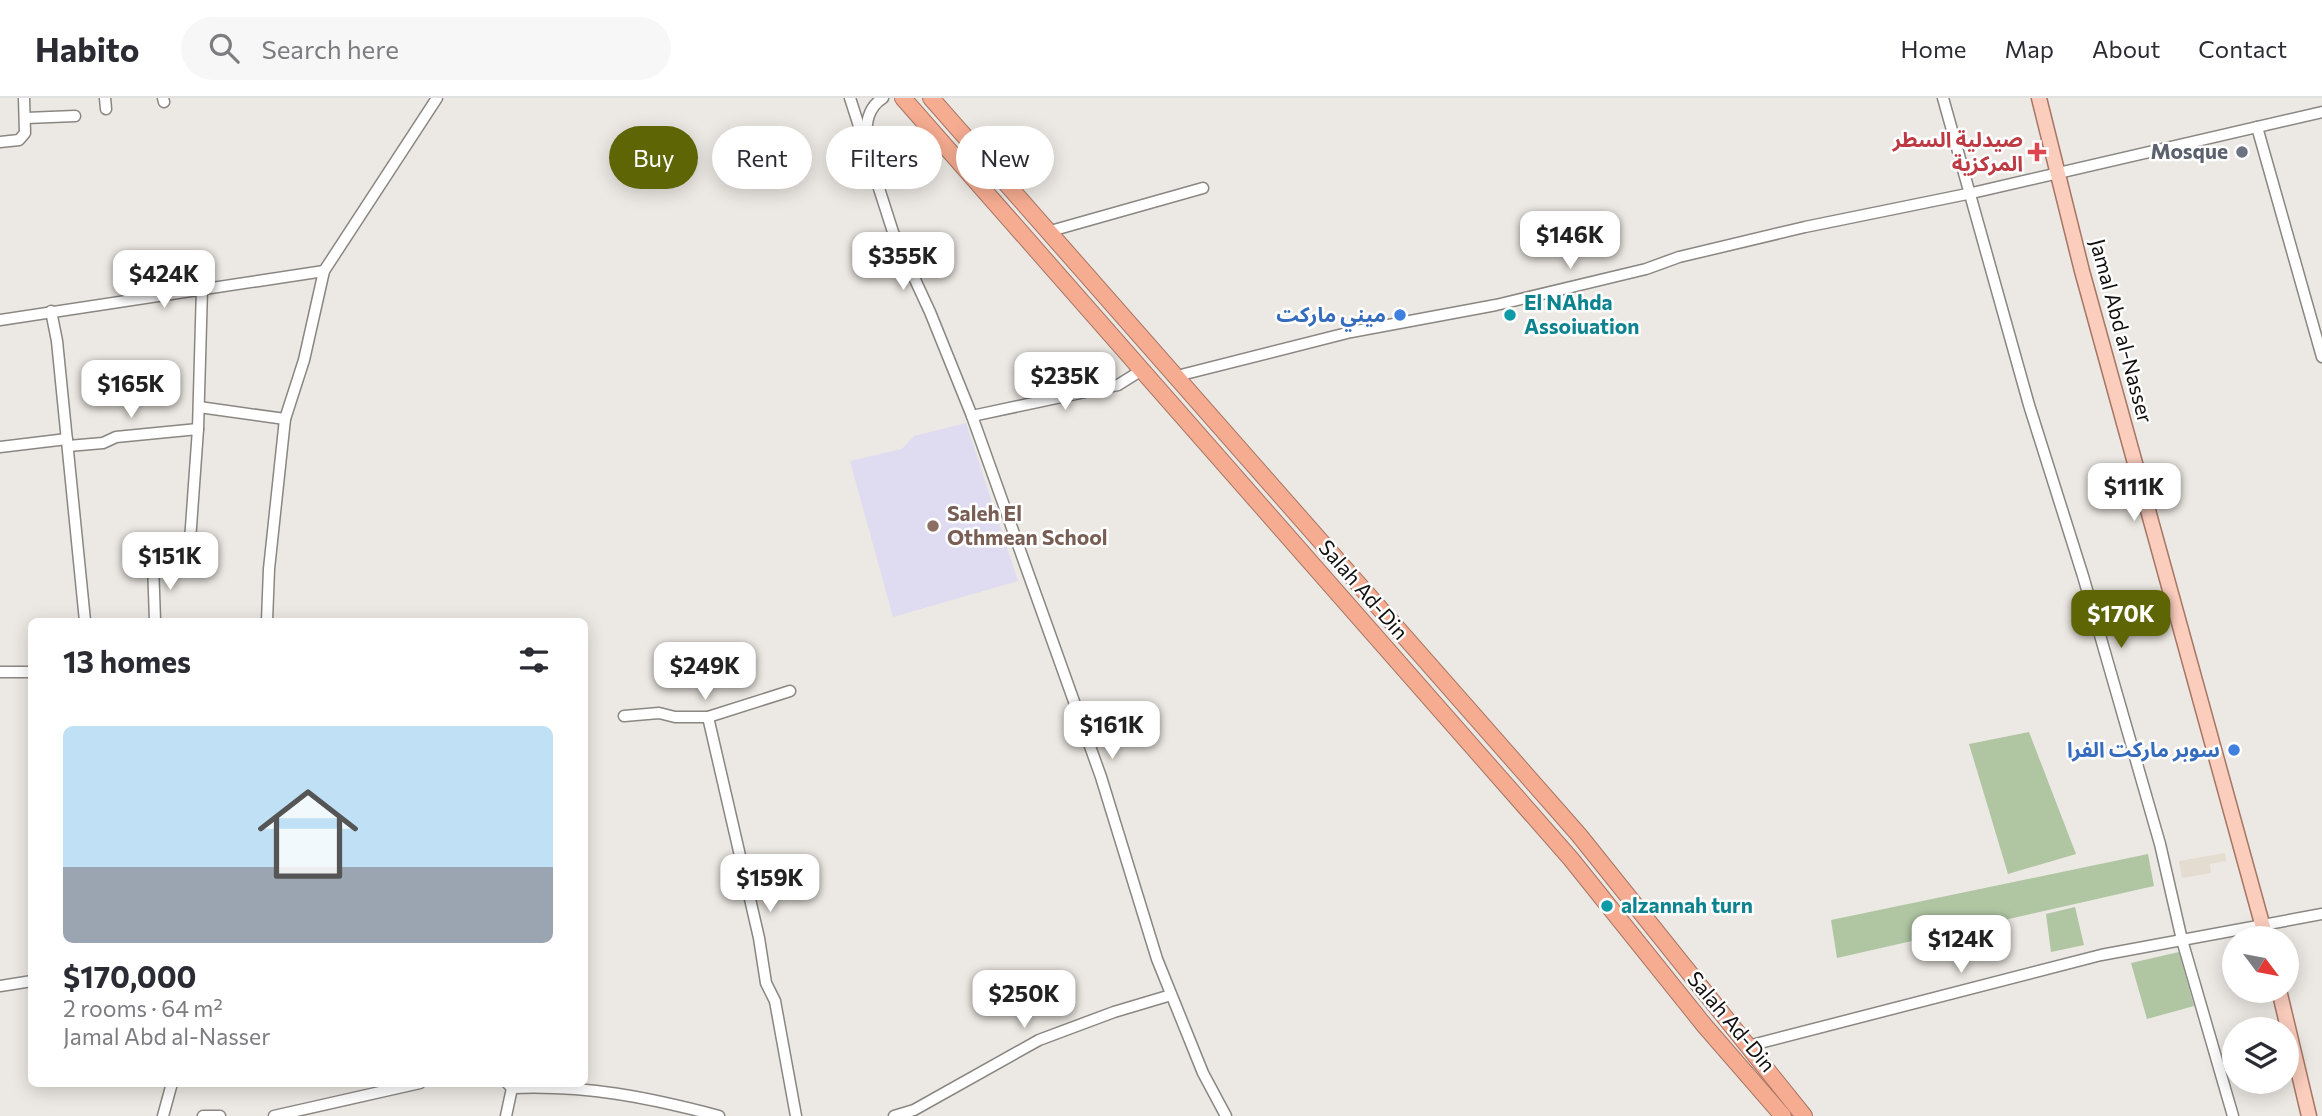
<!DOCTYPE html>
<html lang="en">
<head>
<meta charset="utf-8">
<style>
	:root { --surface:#fff; --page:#f7f7f7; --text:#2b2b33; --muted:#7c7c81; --line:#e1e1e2; --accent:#5e6504 }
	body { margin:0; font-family:Commissioner,"Noto Sans Arabic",sans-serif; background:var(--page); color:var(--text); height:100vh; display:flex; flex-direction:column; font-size:26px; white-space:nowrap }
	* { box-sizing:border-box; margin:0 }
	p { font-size:23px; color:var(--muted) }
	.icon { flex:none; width:38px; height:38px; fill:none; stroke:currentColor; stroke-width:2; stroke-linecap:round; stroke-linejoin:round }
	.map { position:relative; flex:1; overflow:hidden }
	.sheet { position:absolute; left:28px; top:520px; width:560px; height:469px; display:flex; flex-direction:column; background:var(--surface); border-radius:10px; box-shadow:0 4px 18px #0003 }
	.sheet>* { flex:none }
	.top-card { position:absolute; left:609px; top:28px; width:665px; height:63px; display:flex; gap:14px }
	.needle { width:46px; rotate:122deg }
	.controls { position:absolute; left:2222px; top:828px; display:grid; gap:14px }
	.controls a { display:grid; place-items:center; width:77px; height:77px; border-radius:50%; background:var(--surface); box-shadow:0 4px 18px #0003; font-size:35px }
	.price { position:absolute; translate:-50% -60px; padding:0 16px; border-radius:14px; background:#fff; color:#222; font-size:23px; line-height:46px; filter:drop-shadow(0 2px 4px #0008) }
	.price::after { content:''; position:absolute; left:50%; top:42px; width:21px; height:16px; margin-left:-10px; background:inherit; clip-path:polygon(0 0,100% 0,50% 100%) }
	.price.current { background:var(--accent); color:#fff }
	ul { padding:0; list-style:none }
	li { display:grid; align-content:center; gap:14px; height:371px; padding:0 35px }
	li span { display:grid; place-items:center; height:217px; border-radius:10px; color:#555 }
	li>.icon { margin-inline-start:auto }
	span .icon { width:126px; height:126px; fill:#fffc; stroke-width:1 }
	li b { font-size:30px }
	h2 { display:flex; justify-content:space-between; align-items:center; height:84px; padding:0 35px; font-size:30px }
	.pill { padding:0 24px; border-radius:32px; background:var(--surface); box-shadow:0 4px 18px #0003; font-size:24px; line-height:63px }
	.pill.current { background:var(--accent); color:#fff }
	header { display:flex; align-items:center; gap:42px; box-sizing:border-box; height:98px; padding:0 35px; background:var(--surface); border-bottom:2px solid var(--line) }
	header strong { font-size:33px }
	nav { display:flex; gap:38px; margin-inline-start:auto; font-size:24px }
	.search { width:490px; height:63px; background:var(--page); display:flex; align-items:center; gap:18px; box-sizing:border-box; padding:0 24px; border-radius:38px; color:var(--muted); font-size:26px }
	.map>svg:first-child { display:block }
	.built { fill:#e5dcd1 }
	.education { fill:#dfdcf2 }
	.green { fill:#b0c6a3 }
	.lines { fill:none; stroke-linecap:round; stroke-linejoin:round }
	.minor-casing { stroke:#8a8682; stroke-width:13 }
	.major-casing { stroke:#a67564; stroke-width:17 }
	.highway-casing { stroke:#a67564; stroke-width:18 }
	.minor { stroke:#fff; stroke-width:10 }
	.major { stroke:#facdbd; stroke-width:14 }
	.highway { stroke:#f6ac91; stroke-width:16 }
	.health-dot { fill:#e0444e; stroke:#fff; stroke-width:2.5 }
	.worship-dot { fill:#6b7280; stroke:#fff; stroke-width:2.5 }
	.shop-dot { fill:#3f7fe0; stroke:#fff; stroke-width:2.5 }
	.culture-dot { fill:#0f9aa8; stroke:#fff; stroke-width:2.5 }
	.education-dot { fill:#8d6e63; stroke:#fff; stroke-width:2.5 }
	.labels { text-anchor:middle; stroke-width:5; stroke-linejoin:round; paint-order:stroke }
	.health-label { font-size:21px; font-weight:bold; fill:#be3a42; stroke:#fff; text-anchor:end }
	.worship-label { font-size:21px; font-weight:bold; fill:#5b616d; stroke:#fff; text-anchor:end }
	.culture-label { font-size:21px; font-weight:bold; fill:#0d838f; stroke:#fff; text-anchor:start }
	.shop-label { font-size:21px; font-weight:bold; fill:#366cbe; stroke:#fff; text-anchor:end }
	.street-label { font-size:21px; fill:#12100f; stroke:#fff }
	.education-label { font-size:21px; font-weight:bold; fill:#785e54; stroke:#fff; text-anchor:start }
</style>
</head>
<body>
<header>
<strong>Habito</strong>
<div class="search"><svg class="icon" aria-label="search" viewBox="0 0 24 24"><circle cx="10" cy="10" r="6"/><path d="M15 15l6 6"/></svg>Search here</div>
<nav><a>Home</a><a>Map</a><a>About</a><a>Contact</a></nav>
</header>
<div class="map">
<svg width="2322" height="1018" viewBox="0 0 2322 1018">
	<rect width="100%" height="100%" fill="#ece8e3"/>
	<!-- built -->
	<path class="built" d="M2225,755L2226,763L2210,766L2211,775L2182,780L2179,763Z"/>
	<!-- education -->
	<path class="education" d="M966,325L1018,483L893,519L850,363L902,351L914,338Z"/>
	<!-- green -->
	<g class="green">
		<path d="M2029,634L2076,756L2008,776L1969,646Z"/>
		<path d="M2148,756L2154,788L1837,860L1831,822Z"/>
		<path d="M2075,809L2084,847L2051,854L2046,816Z"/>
		<path d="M2179,854L2194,908L2147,921L2131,865Z"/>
	</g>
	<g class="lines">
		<defs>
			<g id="minor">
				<path d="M105,0L106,11"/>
				<path d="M163,0L164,4"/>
				<path d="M850,0L893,134L930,214L972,318L1101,679L1157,861L1203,975L1226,1018"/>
				<path d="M1943,0L2029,307L2083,478L2160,746L2182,842L2233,1018"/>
				<path d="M26,20L75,18"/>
				<path d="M2257,29L2322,259"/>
				<path d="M866,43C866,26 867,10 883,0"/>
				<path d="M0,44L19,42L25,35L24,0"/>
				<path d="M1047,134L1203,90"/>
				<path d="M51,213L57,243L85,523"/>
				<path d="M0,222L324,173"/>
				<path d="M1173,279L1351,234L1496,207L1646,171L1679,159L1805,129L1972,95L2322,14"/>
				<path d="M199,309L285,321"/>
				<path d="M972,318L1118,287L1142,272"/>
				<path d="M68,348L103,345L116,339L198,331"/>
				<path d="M0,349L67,341"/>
				<path d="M155,523L153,465C171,463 180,459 190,443L198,331L202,190"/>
				<path d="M267,523L269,471L285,321L304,262L324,173L437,0"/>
				<path d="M0,574H32"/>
				<path d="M624,618L659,615L675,619H708L790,593"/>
				<path d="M708,619L759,840L766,885L775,903L796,1018"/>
				<path d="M0,888L32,883"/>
				<path d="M1748,948L2101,857L2322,816"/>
				<path d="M507,985L512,990C587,987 647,999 719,1018"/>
				<path d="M163,1018L172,985"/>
				<path d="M203,1018H220"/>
				<path d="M274,1018L420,985"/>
				<path d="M506,1018L512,990"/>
				<path d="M894,1018L914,1012L1039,942L1114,914L1171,897"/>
			</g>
			<g id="major">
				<path d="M2039,0L2082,173L2266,840"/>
				<path d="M2279,892L2309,1018"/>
			</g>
			<g id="highway">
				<path d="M903,0L1571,761L1704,927L1783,1018"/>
				<path d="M931,0L1579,737L1804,1018"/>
			</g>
		</defs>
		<!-- minor casing -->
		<use href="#minor" class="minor-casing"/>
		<!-- major casing -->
		<use href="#major" class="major-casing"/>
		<!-- highway casing -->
		<use href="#highway" class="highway-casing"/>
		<!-- minor -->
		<use href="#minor" class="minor"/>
		<!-- major -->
		<use href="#major" class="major"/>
		<!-- highway -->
		<use href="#highway" class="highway"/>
	</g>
	<!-- markers -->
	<path class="health-dot" d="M2033.5 43.5h7v7h7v7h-7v7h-7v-7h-7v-7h7z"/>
	<circle class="worship-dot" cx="2242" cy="54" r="7"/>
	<g class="shop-dot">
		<circle cx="1400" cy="217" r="7"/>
		<circle cx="2234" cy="652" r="7"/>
	</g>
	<g class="culture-dot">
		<circle cx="1510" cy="217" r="7"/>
		<circle cx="1607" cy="808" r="7"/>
	</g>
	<circle class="education-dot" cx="933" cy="428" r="7"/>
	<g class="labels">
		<!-- health labels -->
		<g class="health-label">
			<text x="2023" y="49">صيدلية السطر<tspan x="2023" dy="24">المركزية</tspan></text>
		</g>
		<!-- worship labels -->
		<g class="worship-label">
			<text x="2228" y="61">Mosque</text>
		</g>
		<!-- culture labels -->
		<g class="culture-label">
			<text x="1524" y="212">El NAhda<tspan x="1524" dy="24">Assoiuation</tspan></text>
			<text x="1621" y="815">alzannah turn</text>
		</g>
		<!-- shop labels -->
		<g class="shop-label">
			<text x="1386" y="224">ميني ماركت</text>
			<text x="2220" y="659">سوبر ماركت الفرا</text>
		</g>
		<!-- street labels -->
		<g class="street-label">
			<text transform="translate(2121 233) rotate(75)" y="7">Jamal Abd al-Nasser</text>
			<text transform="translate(1363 492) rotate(49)" y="7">Salah Ad-Din</text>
			<text transform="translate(1731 924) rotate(50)" y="7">Salah Ad-Din</text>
		</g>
		<!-- education labels -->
		<g class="education-label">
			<text x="947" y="423">Saleh El<tspan x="947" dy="24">Othmean School</tspan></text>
		</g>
	</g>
</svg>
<div class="controls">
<a><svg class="needle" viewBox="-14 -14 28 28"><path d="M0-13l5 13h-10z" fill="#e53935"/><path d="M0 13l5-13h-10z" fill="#7c7c81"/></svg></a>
<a><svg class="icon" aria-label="layers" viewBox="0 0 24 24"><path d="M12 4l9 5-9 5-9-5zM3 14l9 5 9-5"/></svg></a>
</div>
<b class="price" style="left:1570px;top:173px">$146K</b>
<b class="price" style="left:903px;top:194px">$355K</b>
<b class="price" style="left:164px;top:212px">$424K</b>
<b class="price" style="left:1065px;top:314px">$235K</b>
<b class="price" style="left:131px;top:322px">$165K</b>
<b class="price" style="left:2134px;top:425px">$111K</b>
<b class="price" style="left:170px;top:494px">$151K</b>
<b class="price current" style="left:2121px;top:552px">$170K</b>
<b class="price" style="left:705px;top:604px">$249K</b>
<b class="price" style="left:1112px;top:663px">$161K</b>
<b class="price" style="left:770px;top:816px">$159K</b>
<b class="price" style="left:1961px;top:877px">$124K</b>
<b class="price" style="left:1024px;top:932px">$250K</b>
<div class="top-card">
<a class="pill current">Buy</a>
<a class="pill">Rent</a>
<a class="pill">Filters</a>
<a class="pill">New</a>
</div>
<section class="sheet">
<h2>13 homes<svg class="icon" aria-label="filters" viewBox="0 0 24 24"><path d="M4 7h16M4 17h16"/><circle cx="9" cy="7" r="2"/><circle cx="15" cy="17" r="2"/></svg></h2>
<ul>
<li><span style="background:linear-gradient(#bfe0f5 65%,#9aa5b1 0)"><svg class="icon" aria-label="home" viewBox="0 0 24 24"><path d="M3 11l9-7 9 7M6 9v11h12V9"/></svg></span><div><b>$170,000</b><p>2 rooms · 64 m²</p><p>Jamal Abd al-Nasser</p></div></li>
</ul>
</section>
</div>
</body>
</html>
